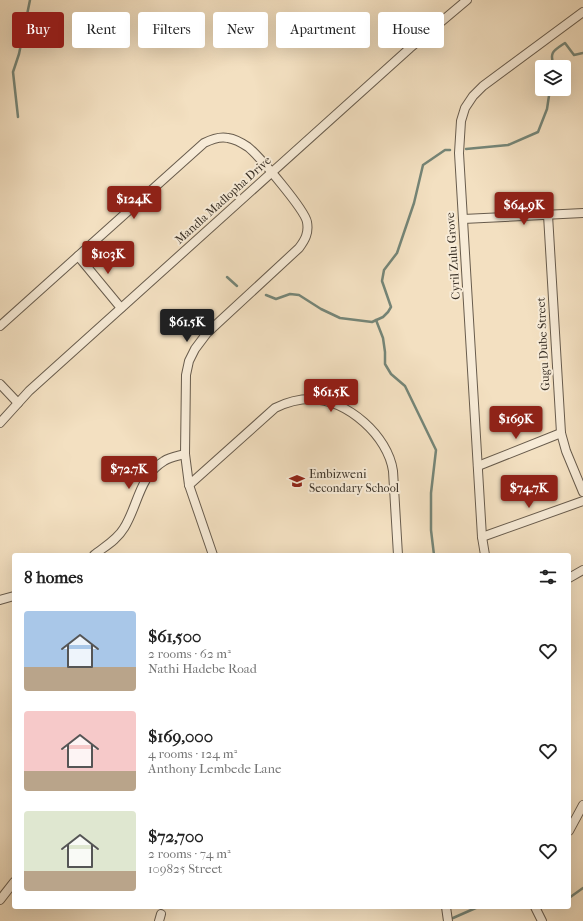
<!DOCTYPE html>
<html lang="en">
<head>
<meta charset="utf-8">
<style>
	:root { --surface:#fff; --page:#f2f2f2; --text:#222; --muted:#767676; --accent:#8f2418 }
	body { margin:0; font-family:"IM FELL French Canon",serif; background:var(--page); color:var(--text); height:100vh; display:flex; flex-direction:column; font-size:15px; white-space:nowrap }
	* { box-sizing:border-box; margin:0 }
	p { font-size:13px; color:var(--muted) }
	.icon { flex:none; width:22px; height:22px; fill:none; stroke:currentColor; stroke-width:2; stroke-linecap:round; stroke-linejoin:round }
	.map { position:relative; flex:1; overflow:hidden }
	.sheet { position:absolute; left:12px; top:553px; width:559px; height:356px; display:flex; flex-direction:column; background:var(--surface); border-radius:4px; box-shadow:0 4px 16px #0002 }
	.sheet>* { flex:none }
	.banner { position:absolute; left:12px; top:12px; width:559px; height:36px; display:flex; gap:8px }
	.buttons { position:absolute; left:535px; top:60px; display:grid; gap:8px }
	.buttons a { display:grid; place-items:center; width:36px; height:36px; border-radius:4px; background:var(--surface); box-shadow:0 4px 16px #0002; font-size:20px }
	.price { position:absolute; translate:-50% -34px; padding:0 9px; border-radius:4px; background:var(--accent); color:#fff; font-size:13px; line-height:26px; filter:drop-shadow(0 1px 2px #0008) }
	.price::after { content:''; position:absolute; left:50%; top:24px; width:12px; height:9px; margin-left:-6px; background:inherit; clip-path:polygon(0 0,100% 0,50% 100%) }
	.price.current { background:#222; color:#fff }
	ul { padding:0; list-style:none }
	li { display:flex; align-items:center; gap:12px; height:100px; padding:0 12px }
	li span { display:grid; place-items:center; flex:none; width:112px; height:80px; border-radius:4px; color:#555 }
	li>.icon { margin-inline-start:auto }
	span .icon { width:48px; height:48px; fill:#fffc; stroke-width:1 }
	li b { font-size:17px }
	h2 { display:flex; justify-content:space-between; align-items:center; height:48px; padding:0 12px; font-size:17px }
	.tag { padding:0 14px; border-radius:4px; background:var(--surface); box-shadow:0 4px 16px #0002; font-size:14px; line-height:36px }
	.tag.current { background:var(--accent); color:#fff }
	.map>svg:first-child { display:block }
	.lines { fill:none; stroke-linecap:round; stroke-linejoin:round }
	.stream { stroke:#758577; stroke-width:2.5 }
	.minor-casing { stroke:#685c4d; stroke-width:10 }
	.minor { stroke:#f7ebd7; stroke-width:8 }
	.labels { text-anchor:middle; stroke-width:4; stroke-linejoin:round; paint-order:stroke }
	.street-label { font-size:12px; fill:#393026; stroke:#f7ebd7 }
	.poi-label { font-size:12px; fill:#393026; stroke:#f7ebd7; text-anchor:start }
</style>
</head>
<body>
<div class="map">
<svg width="583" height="921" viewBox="0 0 583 921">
	<rect width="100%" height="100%" fill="#f3e0c1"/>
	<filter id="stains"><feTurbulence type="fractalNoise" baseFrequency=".005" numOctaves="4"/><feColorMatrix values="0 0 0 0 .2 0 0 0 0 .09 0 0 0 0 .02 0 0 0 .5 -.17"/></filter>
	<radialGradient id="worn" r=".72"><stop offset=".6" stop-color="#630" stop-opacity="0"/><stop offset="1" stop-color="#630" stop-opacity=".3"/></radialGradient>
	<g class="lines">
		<!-- stream -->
		<g class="stream">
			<path d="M554,67C549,52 553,51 565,43L574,55L583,53"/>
			<path d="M18,117L13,72L19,54L30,0"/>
			<path d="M466,149L508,145L538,132L547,109L550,89"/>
			<path d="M227,277L237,286"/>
			<path d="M266,295L276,299L290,294L299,295L321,309L340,318L372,322L383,317L388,312L391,307L382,281L384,270L397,253L414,203L423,165L445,150H450"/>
			<path d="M376,320L383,338L385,352V364L391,374L405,386L436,450L431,493V530L434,555"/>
			<path d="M569,898L583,888"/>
			<path d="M453,918L478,907"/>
		</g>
		<defs>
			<g id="minor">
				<path d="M548,215L561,433L566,451L583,492"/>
				<path d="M463,219L583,213"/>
				<path d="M78,256L121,308"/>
				<path d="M0,326L204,143C212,139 220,136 228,138C235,139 242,143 248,147C259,156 305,210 307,222C309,233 305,240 299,248L207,333L195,349L189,361L186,375L185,454L189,485L213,555"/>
				<path d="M0,384L18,403"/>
				<path d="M0,423L29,391L410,48L467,0"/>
				<path d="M478,466L561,433"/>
				<path d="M189,485L275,408C287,402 298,399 311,399C348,400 388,436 393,471L398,555"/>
				<path d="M482,537L583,501"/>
				<path d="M94,555C104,547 117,540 124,528C138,506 139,476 164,461C170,457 178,456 185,454"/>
				<path d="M485,555L482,537L459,153L461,121L465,108L473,96L483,86L583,12"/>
				<path d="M569,578L583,570"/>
				<path d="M0,600L14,596"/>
				<path d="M569,831L583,805"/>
				<path d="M0,900L14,882"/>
				<path d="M446,907L448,921"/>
				<path d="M535,907L542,921"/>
				<path d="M159,921L161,914"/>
			</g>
		</defs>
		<!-- minor casing -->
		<use href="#minor" class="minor-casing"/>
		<!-- minor -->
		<use href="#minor" class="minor"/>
	</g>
	<!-- icons -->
	<defs>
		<symbol id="school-bare" viewBox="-9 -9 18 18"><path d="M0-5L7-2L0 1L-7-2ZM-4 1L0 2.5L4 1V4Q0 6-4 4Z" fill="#8f2418" stroke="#f7ebd7" stroke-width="2.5" paint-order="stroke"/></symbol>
	</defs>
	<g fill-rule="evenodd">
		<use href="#school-bare" x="286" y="470" width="22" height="22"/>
	</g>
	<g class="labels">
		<!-- street labels -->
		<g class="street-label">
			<text transform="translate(223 200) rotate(-42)" y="4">Mandla Madlopha Drive</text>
			<text transform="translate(453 256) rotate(-94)" y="4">Cyril Zulu Grove</text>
			<text transform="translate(543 344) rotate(-93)" y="4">Gugu Dube Street</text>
		</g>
		<!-- poi labels -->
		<g class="poi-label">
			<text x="309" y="478">Embizweni<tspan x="309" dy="14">Secondary School</tspan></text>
		</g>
	</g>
	<rect width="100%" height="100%" filter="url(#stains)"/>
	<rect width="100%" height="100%" fill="url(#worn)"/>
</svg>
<div class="buttons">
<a><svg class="icon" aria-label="layers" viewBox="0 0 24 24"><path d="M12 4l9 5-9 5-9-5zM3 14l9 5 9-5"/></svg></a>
</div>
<b class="price" style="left:134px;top:220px">$124K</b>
<b class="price" style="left:524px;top:226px">$64.9K</b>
<b class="price" style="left:108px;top:275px">$103K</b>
<b class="price current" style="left:187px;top:343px">$61.5K</b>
<b class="price" style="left:331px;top:413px">$61.5K</b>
<b class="price" style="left:516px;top:440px">$169K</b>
<b class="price" style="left:129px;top:490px">$72.7K</b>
<b class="price" style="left:529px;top:509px">$74.7K</b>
<div class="banner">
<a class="tag current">Buy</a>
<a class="tag">Rent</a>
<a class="tag">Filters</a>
<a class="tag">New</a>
<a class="tag">Apartment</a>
<a class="tag">House</a>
</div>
<section class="sheet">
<h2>8 homes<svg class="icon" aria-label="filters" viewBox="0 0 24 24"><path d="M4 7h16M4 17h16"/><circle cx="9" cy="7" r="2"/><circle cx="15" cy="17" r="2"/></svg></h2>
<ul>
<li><span style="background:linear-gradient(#a9c7e8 70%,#b9a48a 0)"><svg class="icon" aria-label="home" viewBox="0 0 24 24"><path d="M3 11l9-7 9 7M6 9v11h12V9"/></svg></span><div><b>$61,500</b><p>2 rooms · 62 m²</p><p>Nathi Hadebe Road</p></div><svg class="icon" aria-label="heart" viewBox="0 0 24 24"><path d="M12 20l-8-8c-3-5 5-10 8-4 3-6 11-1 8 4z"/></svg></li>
<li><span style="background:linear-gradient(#f6c9c9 75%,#b9a48a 0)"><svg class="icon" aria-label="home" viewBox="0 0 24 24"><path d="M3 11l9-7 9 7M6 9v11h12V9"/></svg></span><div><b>$169,000</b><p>4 rooms · 124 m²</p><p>Anthony Lembede Lane</p></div><svg class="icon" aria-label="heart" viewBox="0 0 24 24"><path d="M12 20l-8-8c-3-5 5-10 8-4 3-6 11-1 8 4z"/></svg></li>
<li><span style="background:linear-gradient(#dfe7d0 75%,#b9a48a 0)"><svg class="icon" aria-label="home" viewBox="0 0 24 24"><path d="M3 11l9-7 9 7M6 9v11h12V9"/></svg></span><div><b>$72,700</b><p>2 rooms · 74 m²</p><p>109825 Street</p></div><svg class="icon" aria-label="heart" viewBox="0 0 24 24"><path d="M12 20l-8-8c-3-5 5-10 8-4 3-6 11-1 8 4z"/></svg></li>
</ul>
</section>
</div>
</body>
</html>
